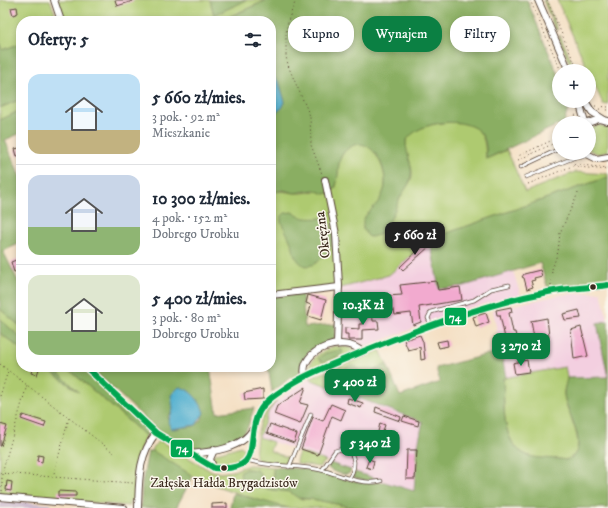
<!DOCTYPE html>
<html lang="pl">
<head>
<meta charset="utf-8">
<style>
	:root { --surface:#fff; --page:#f2f2f3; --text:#1f2937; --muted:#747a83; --line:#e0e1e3; --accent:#0b8043 }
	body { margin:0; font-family:"IM FELL DW Pica",serif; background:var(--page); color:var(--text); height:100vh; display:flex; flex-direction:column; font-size:15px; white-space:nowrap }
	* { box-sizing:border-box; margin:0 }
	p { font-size:13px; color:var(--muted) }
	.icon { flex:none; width:22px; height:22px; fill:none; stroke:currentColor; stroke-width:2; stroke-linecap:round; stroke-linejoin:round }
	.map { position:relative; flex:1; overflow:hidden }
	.details { position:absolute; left:16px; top:16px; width:260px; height:356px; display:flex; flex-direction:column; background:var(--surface); border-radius:16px; box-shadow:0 2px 6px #0003 }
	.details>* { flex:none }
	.guide { position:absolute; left:288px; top:16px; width:260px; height:36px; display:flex; gap:8px }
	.fabs { position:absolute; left:552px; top:64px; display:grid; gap:8px }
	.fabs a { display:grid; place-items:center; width:44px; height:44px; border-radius:50%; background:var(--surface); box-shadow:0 2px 6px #0003; font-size:20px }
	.price { position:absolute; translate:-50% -34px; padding:0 9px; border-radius:8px; background:var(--accent); color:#fff; font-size:13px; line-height:26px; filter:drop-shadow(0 1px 2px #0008) }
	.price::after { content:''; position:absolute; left:50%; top:24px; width:12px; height:9px; margin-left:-6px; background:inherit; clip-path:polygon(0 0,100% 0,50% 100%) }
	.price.on { background:#222; color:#fff }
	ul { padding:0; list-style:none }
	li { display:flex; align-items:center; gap:12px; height:100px; padding:0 12px }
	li+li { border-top:1px solid var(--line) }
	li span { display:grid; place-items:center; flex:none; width:112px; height:80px; border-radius:12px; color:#555 }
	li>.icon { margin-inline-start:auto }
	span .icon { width:48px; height:48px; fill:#fffc; stroke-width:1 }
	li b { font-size:17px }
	h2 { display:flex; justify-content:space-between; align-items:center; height:48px; padding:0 12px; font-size:17px }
	.chip { padding:0 14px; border-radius:16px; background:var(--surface); box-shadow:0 2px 6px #0003; font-size:14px; line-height:36px }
	.chip.on { background:var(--accent); color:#fff }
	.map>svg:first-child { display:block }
	.built { fill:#f3cfe0 }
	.industrial { fill:#cfbdcf }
	.green { fill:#aeca70; stroke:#747a47 }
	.forest { fill:#8aae62; stroke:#626c40; fill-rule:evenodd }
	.water { fill:#51afcf; stroke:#466c76 }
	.building { fill:#f2aacf }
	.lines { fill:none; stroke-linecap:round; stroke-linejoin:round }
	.service-casing { stroke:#574537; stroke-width:4.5 }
	.minor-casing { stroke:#574537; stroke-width:8 }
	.path { stroke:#574537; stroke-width:1; stroke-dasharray:1 3; stroke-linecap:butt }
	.service { stroke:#fff; stroke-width:3 }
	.minor { stroke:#fff; stroke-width:6 }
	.bus-1-casing { stroke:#fbf7ec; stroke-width:9 }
	.bus-1 { stroke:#00a651; stroke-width:6 }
	.bus-dot { fill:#3b2a1e; stroke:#fbf7ec; stroke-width:1.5 }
	.labels { text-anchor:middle; stroke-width:3; stroke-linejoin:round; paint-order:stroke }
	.bus-label { font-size:13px; fill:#3b2a1e; stroke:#fbf7ec }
	.street-label { font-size:14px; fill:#3b2a1e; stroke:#fbf7ec }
	.line-badge { stroke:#fbf7ec; stroke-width:1.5 }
	.badge-label { font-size:11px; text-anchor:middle; font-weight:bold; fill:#fff }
</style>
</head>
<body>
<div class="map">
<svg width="608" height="508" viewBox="0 0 608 508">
	<rect width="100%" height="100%" fill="#fbf7ec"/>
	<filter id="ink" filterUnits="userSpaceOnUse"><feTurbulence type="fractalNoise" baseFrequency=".025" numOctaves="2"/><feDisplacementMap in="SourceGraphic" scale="8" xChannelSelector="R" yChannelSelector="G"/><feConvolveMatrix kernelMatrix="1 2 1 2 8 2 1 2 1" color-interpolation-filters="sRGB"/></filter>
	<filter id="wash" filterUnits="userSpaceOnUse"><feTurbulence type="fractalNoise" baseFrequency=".012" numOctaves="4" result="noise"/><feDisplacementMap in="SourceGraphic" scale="16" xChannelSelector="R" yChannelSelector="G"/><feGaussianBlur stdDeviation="0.9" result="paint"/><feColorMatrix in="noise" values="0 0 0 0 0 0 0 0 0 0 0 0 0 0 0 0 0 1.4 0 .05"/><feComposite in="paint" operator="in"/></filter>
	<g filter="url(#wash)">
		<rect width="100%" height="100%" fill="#f4dfc3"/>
		<!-- built -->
		<g class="built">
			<path d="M430,239L440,289L513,271L521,296L464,309L368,346L340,342L341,288L389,275Z"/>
			<path d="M601,292L608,321L598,323L608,377L567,378L565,367L506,378L493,310L560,295Z"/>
			<path d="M309,379L423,422L417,450L414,492L259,437L269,411L277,401Z"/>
		</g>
		<!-- industrial -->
		<path class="industrial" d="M0,500L51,504V508H0Z"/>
		<!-- green -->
		<g class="green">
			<path d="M0,0H50L58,21H21V43L3,50L0,42Z"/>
			<path d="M58,0H210L214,15L247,0H267L219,21H65Z"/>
			<path d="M543,0H545L558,30L555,29Z"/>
			<path d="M557,0H608V105L603,104Z"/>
			<path d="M560,35L576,71H573L559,38Z"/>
			<path d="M21,99V110L0,120V108Z"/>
			<path d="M457,122C482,126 485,135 486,159L507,150L525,192L575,172L608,174V177L430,239L389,275L341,288L271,292V193C281,189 287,193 297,193C308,194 315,188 325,194L335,189C340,177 335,161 345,151C367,127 387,166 385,186C384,194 380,203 374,208C372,211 367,214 365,217C364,220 364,226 363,229L369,237C387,234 392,211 400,197C404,189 411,184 412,175C413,163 402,150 407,138C418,125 441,122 457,122Z"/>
			<path d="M599,125L608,128V151L599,154L589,150V129Z"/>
			<path d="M0,309L21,327V338L0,319Z"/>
			<path d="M0,333L21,349V367H45L75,389L52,367H66L146,436C135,455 136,479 134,500L129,502V506L0,494Z"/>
			<path d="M334,346L352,348L355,352L309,371L308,369C313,356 321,352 334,346Z"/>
			<path d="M380,350L387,365C373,367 360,383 356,397L309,379Z"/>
			<path d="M565,367C566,371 567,375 567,379C567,384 563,389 564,395C565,412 593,451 566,460C555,458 538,459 529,456C499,445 505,402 503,378Z"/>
			<path d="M277,401L269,411L259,437L273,442L270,451L289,458L287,462L278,464L260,461L255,456C258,432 257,417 277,401Z"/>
			<path d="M158,441L162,442L209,470L220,473L233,471L249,465L275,467L273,472V478L268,482L262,480C259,468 256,470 245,469L241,480L252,487L290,492L302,499H312L356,508H288L266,503L211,484L193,476L151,451Z"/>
			<path d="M241,446L247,452V455C240,463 225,469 214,463L212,457L217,453Z"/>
			<path d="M299,452L326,461L319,467L298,464L296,461Z"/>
		</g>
		<!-- forest -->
		<g class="forest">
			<path d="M210,0H247L214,15Z"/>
			<path d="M267,0H527L559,77V101H566L568,110L564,122L486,159C486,151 487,142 482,135C469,114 415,121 406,142C406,154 413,165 411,176C410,185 404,190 400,198C393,211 388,237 369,237L363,229V220C370,208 379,206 384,190C390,170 370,129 346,150C333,161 343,181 332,192L325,194L314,190L295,193L283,190L271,193V116L282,108L285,102L279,82L271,74V21H220Z"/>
			<path d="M0,42L3,50L21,43V99L0,108Z"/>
			<path d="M21,110V133L5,140L21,179V243L3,251L21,287V327L0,309V120Z"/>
			<path d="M608,177V282L548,289L540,263L464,286L439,289L430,239Z"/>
			<path d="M292,212C304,221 312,218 326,218C337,232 335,244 324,256C316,264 306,272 297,259C293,255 294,250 292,245C289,237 285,230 281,222V217L285,213Z"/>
			<path d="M302,293L305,327L336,324C335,328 336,336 334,339C331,344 311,345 305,357C300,367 302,375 293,382L291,377L272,392L268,367H271V297Z"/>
			<path d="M0,319L21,338V349L0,333Z"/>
			<path d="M608,321V508H356L312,499L298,498L290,492L252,487L241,478L240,473L245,469C257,470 259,468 262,480L268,482L273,478V470L275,467L306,469L362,483L384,482L414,491L417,450L423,422L356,397C360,384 373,367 387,365L400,396L440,382L436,368L501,351L506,378H503C505,403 499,445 529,456C538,459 555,458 566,460C594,451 565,411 564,394C564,389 566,383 567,378L608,377L597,323Z"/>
			<path d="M342,350L343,353L337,357L323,362L318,359C323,352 334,351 342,350Z"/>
			<path d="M351,365L356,366L359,370C358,384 345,386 334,384L332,378L335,373Z"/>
			<path d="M45,367H52L79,392Z"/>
			<path d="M66,367H82L146,428L148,432L146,436Z"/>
			<path d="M90,367H210L217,413L254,408L247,429L240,437L226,443L198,448L185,447L154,427ZM179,388C194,388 199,405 203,417C198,426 194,427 184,427C179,428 176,430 171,428L168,417C170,415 172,411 173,408C175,397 166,396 179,388Z"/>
			<path d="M148,451H153L193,476L176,508H141L142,483Z"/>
			<path d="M330,463L351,470L350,473C345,477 333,472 328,468Z"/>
			<path d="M355,472L377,479L366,481L352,477Z"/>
			<path d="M233,493L288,508H230Z"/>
		</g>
		<!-- water -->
		<g class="water">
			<path d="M271,74L279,82L285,102L282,108L271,116Z"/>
			<path d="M179,387C190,388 202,403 204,413L196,425L171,429L168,422L173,409L171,395Z"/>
		</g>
		<g id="blocks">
			<!-- building -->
			<g class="building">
				<path d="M115,0H133V1L117,6Z"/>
				<path d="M17,7L18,13L13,15L11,8Z"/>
				<path d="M19,148L21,155L17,156L15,149Z"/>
				<path d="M425,243L430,246L403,270L400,267Z"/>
				<path d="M21,258V270L14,272L11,262Z"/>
				<path d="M540,270L542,276L534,278L535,280L531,281L533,287L527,289L524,278L522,277L524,274Z"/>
				<path d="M436,281L438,290L460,287L462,300L419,307L421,322L413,325L411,313L395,315L394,310L389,311L388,307L375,308V302H386V296L402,295L400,285Z"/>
				<path d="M308,295L326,300L321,320L308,316L311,305L306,303Z"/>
				<path d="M511,307L512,312L509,313L513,332H515L517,341L506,343L500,315H497L496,310Z"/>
				<path d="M372,310L373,321H378L379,329L362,330V340H348V334H345V328L359,329V324H362V311Z"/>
				<path d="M579,310L581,318L565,320L563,314Z"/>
				<path d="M486,313L489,322L476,327L473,317Z"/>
				<path d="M547,318L549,336H545L546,348L525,351L524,346L535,344L531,321Z"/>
				<path d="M581,327L588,356L574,359L571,330Z"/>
				<path d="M420,335L423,342L425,359L421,360L420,347L408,350L404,340Z"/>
				<path d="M447,340L448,346L439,348L437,342Z"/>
				<path d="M527,360L529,372L515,374L513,363Z"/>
				<path d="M33,367L39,369L37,375L31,373Z"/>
				<path d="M306,387L300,403L308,405L300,424L274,414L277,406Z"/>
				<path d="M263,389V399L245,400L244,393Z"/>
				<path d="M348,398L363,403L361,408L347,403Z"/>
				<path d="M331,404L345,410L341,420L332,416L318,455L301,449L313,417L323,421Z"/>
				<path d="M376,407L401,417L400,421L375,412Z"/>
				<path d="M23,415L46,422L44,427L21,419Z"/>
				<path d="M404,416L419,421L418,426L402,421Z"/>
				<path d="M380,423L385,425L382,434L378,432Z"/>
				<path d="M0,424L7,426L1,446H0Z"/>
				<path d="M270,424L297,434L294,443L267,433Z"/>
				<circle cx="347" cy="444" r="4"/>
				<path d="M407,450H417L415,479H406Z"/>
				<path d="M38,455L43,456L42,462L37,461Z"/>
				<path d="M369,459L374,461L372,469L366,467Z"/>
				<path d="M7,481L12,482L11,491L6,490Z"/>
				<path d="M58,491L76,492V496H58Z"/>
				<path d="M227,503V508H212V504Z"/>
			</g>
		</g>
	</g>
	<g filter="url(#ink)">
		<use href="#blocks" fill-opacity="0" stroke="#574537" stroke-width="1"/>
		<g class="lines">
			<defs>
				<g id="service">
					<path d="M521,167L559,149"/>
					<path d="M526,177L578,156H586"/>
					<path d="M431,325L428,318L431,312L474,300L491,289L509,285"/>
					<path d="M247,460C271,468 296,464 321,470C339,474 361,486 381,481"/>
					<path d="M289,467L311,414"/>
					<path d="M322,470L335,451C354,444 359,465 349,478"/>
				</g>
				<g id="minor">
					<path d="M54,0L61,21"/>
					<path d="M538,0L569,71"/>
					<path d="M579,101L585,123"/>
					<path d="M585,101L592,112L603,119"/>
					<path d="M588,123L599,119L608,121"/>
					<path d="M585,153L597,159L608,157"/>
					<path d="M325,180L336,234L339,285L337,344"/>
					<path d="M271,295L339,287"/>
					<path d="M86,367L156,433L214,468C266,472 244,440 259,412C265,400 279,393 290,385C313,370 340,362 364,351C424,327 485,304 548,292C568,288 588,288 608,285"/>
					<path d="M305,376C298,349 346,334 362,352"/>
					<path d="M190,454C211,452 242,449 253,429"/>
					<path d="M213,467L210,459L214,450"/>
					<path d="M0,497L124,508"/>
					<path d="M138,508C139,480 138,456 156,433"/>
				</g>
			</defs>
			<!-- service casing -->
			<use href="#service" class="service-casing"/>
			<!-- minor casing -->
			<use href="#minor" class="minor-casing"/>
			<!-- path -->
			<g class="path">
				<path d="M296,0L289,18L286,33V57L289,68L310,116L311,145L322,174"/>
				<path d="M530,0L561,71"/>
				<path d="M547,0L578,71"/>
				<path d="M595,106L608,107"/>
				<path d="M599,109L608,110"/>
				<path d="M572,123L576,114"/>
				<path d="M575,123L577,117"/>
				<path d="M516,157L559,137"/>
				<path d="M518,160L559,141"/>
				<path d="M577,161L581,165L608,168"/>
				<path d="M574,163L578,167L608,170"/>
				<path d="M528,184L575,165"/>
				<path d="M551,285L552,269L558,252L560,233L579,191"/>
				<path d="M0,364L114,453"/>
				<path d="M0,396L8,371"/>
				<path d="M0,473L133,483"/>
				<path d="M53,477L69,418"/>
				<path d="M2,491V473L27,385"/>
			</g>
			<!-- service -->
			<use href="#service" class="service"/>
			<!-- minor -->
			<use href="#minor" class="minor"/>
			<defs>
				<path id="bus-1" d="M86,367L156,433L214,468C266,472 244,440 259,412C265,400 279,393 290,385C313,370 340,362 364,351C424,327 485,304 548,292C568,288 588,288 608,285"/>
			</defs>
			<!-- bus-1 casing -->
			<use href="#bus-1" class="bus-1-casing"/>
			<!-- bus-1 -->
			<use href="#bus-1" class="bus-1"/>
		</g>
	</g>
	<!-- markers -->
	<g class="bus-dot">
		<circle cx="593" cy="287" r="3.5"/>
		<circle cx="224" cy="468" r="3.5"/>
	</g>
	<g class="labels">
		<!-- bus labels -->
		<g class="bus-label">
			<text x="224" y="487">Załęska Hałda Brygadzistów</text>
		</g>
		<!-- street labels -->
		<g class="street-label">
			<text transform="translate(322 235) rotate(-97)" y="5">Okrężna</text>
		</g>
	</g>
	<g class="line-badge">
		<rect x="444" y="307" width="23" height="19" rx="4" fill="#00a651"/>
		<rect x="170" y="439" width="23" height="19" rx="4" fill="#00a651"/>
	</g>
	<g class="badge-label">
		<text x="455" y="321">74</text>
		<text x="182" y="452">74</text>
	</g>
</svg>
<div class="fabs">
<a>+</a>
<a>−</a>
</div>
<b class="price on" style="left:415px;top:256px">5 660 zł</b>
<b class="price" style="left:363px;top:326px">10.3K zł</b>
<b class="price" style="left:521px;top:367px">3 270 zł</b>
<b class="price" style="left:355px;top:403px">5 400 zł</b>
<b class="price" style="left:370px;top:464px">5 340 zł</b>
<div class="guide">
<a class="chip">Kupno</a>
<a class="chip on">Wynajem</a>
<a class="chip">Filtry</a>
</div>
<section class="details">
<h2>Oferty: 5<svg class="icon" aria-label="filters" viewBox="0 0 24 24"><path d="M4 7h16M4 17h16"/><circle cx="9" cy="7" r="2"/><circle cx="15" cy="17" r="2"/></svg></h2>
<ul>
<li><span style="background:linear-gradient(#bfe0f5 70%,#c2b280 0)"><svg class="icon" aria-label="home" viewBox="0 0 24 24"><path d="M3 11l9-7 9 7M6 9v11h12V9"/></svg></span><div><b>5 660 zł/mies.</b><p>3 pok. · 92 m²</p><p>Mieszkanie</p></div></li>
<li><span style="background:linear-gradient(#c9d6e8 65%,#8fb573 0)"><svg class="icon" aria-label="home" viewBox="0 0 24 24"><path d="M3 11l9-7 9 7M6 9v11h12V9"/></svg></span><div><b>10 300 zł/mies.</b><p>4 pok. · 152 m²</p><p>Dobrego Urobku</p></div></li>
<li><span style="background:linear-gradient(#dfe7d0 70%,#8fb573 0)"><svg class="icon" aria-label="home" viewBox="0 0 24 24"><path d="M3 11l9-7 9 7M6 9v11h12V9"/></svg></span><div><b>5 400 zł/mies.</b><p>3 pok. · 80 m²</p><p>Dobrego Urobku</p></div></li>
</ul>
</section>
</div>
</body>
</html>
